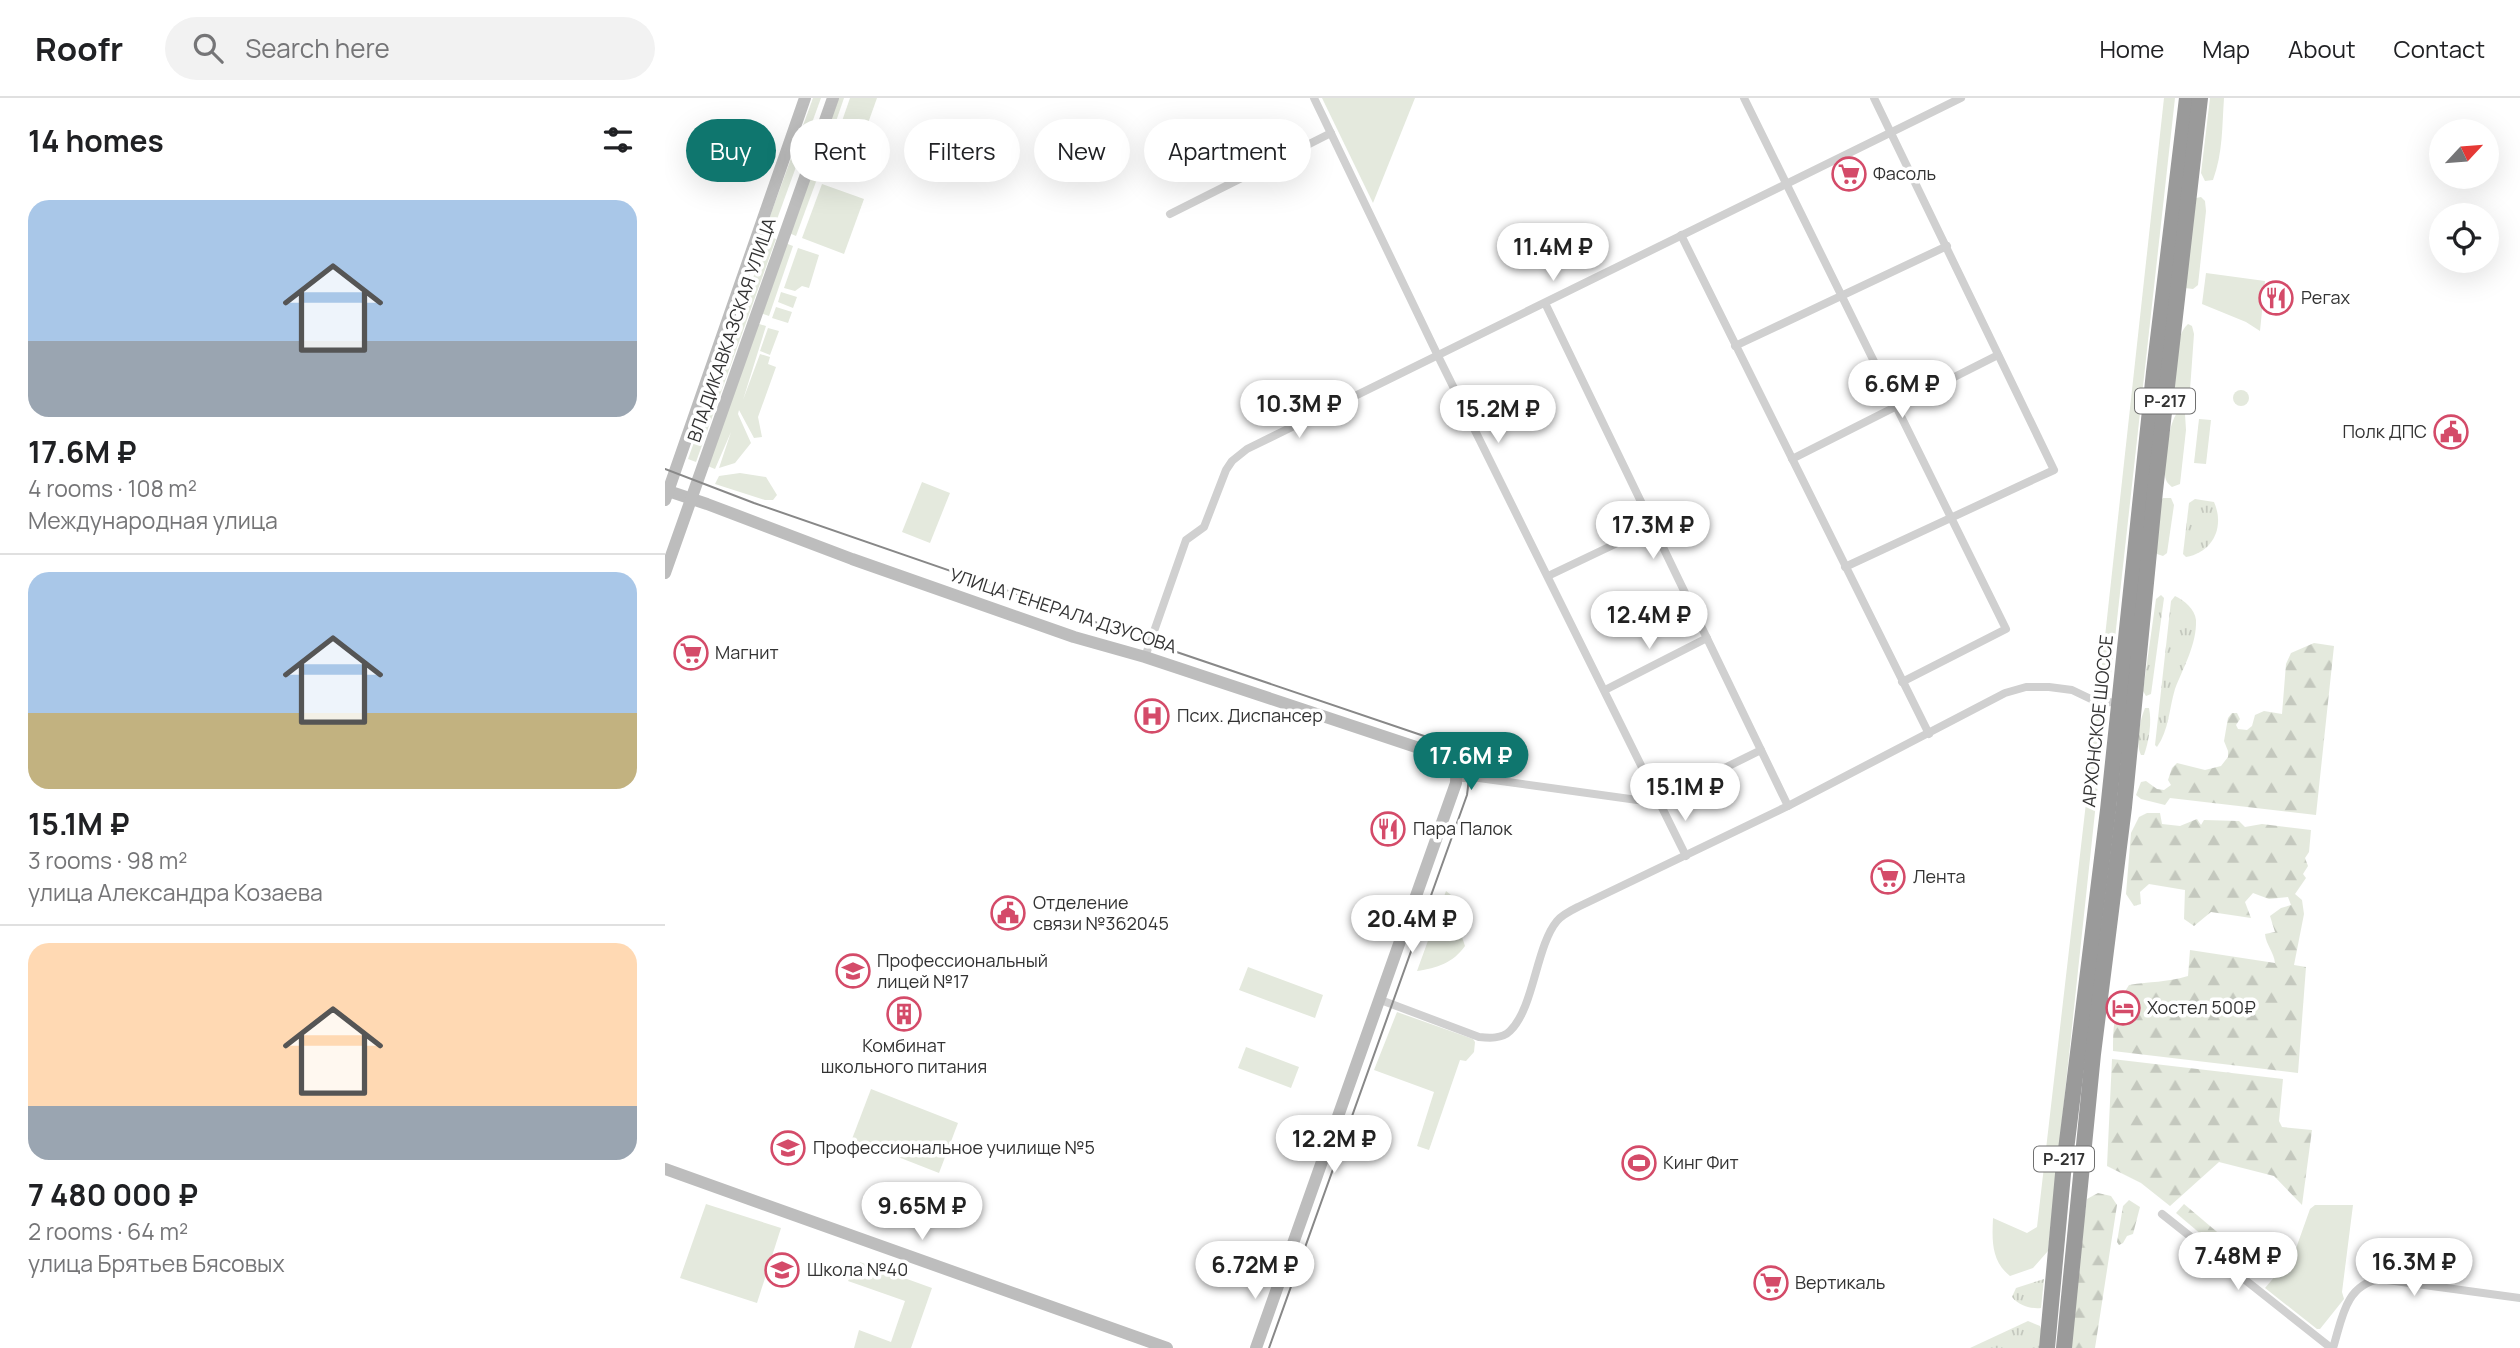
<!DOCTYPE html>
<html lang="en">
<head>
<meta charset="utf-8">
<style>
	:root { --surface:#fff; --page:#f2f2f2; --text:#202124; --muted:#757577; --line:#e0e0e0; --accent:#0f766e }
	body { margin:0; font-family:Manrope,sans-serif; background:var(--page); color:var(--text); height:100vh; display:flex; flex-direction:column; font-size:26px; white-space:nowrap }
	* { box-sizing:border-box; margin:0 }
	p { font-size:23px; color:var(--muted) }
	.icon { flex:none; width:38px; height:38px; fill:none; stroke:currentColor; stroke-width:2; stroke-linecap:round; stroke-linejoin:round }
	.map { position:relative; flex:1; overflow:hidden }
	.details { display:flex; flex-direction:column; background:var(--surface); width:665px }
	.details>* { flex:none }
	.guide { position:absolute; left:21px; top:21px; width:665px; height:63px; display:flex; gap:14px }
	.needle { width:46px; rotate:64deg }
	.controls { position:absolute; left:1764px; top:21px; display:grid; gap:14px }
	.controls a { display:grid; place-items:center; width:70px; height:70px; border-radius:50%; background:var(--surface); box-shadow:0 7px 28px #0002; font-size:35px }
	.price { position:absolute; translate:-50% -60px; padding:0 16px; border-radius:24px; background:#fff; color:#222; font-size:23px; line-height:46px; filter:drop-shadow(0 2px 4px #0008) }
	.price::after { content:''; position:absolute; left:50%; top:42px; width:21px; height:16px; margin-left:-10px; background:inherit; clip-path:polygon(0 0,100% 0,50% 100%) }
	.price.selected { background:var(--accent); color:#fff }
	ul { padding:0; list-style:none }
	li { display:grid; align-content:center; gap:14px; height:371px; padding:0 28px }
	li+li { border-top:2px solid var(--line) }
	li span { display:grid; place-items:center; height:217px; border-radius:21px; color:#555 }
	li>.icon { margin-inline-start:auto }
	span .icon { width:126px; height:126px; fill:#fffc; stroke-width:1 }
	li b { font-size:30px }
	h2 { display:flex; justify-content:space-between; align-items:center; height:84px; padding:0 28px; font-size:30px }
	.pill { padding:0 24px; border-radius:32px; background:var(--surface); box-shadow:0 7px 28px #0002; font-size:24px; line-height:63px }
	.pill.selected { background:var(--accent); color:#fff }
	header { display:flex; align-items:center; gap:42px; box-sizing:border-box; height:98px; padding:0 35px; background:var(--surface); border-bottom:2px solid var(--line) }
	header strong { font-size:33px }
	nav { display:flex; gap:38px; margin-inline-start:auto; font-size:24px }
	.search { width:490px; height:63px; background:var(--page); display:flex; align-items:center; gap:18px; box-sizing:border-box; padding:0 24px; border-radius:38px; color:var(--muted); font-size:26px }
	main { display:flex; flex:1; min-height:0 }
	.map>svg:first-child { display:block }
	.green { fill:#e4e9dd }
	.forest { fill:url(#forest-firs) }
	.park { fill:url(#park-tufts) }
	.lines { fill:none; stroke-linecap:round; stroke-linejoin:round }
	.street { stroke:#d0d0d0; stroke-width:8 }
	.secondary { stroke:#bdbdbd; stroke-width:12 }
	.highway { stroke:#9a9a9a; stroke-width:16 }
	.tram { stroke:#888; stroke-width:2 }
	.labels { text-anchor:middle; stroke-width:7; stroke-linejoin:round; paint-order:stroke }
	.shield { fill:#fff; stroke:#707070; stroke-width:2 }
	.shield-label { font-size:16px; font-weight:bold; fill:#333 }
	.poi-label { font-size:18px; fill:#333; stroke:#fff; text-anchor:start }
	.street-label { font-size:18px; fill:#333; stroke:#fff }
</style>
</head>
<body>
<header>
<strong>Roofr</strong>
<div class="search"><svg class="icon" aria-label="search" viewBox="0 0 24 24"><circle cx="10" cy="10" r="6"/><path d="M15 15l6 6"/></svg>Search here</div>
<nav><a>Home</a><a>Map</a><a>About</a><a>Contact</a></nav>
</header>
<main>
<section class="details">
<h2>14 homes<svg class="icon" aria-label="filters" viewBox="0 0 24 24"><path d="M4 7h16M4 17h16"/><circle cx="9" cy="7" r="2"/><circle cx="15" cy="17" r="2"/></svg></h2>
<ul>
<li><span style="background:linear-gradient(#a9c7e8 65%,#9aa5b1 0)"><svg class="icon" aria-label="home" viewBox="0 0 24 24"><path d="M3 11l9-7 9 7M6 9v11h12V9"/></svg></span><div><b>17.6M ₽</b><p>4 rooms · 108 m²</p><p>Международная улица</p></div></li>
<li><span style="background:linear-gradient(#a9c7e8 65%,#c2b280 0)"><svg class="icon" aria-label="home" viewBox="0 0 24 24"><path d="M3 11l9-7 9 7M6 9v11h12V9"/></svg></span><div><b>15.1M ₽</b><p>3 rooms · 98 m²</p><p>улица Александра Козаева</p></div></li>
<li><span style="background:linear-gradient(#ffd9b3 75%,#9aa5b1 0)"><svg class="icon" aria-label="home" viewBox="0 0 24 24"><path d="M3 11l9-7 9 7M6 9v11h12V9"/></svg></span><div><b>7 480 000 ₽</b><p>2 rooms · 64 m²</p><p>улица Брятьев Бясовых</p></div></li>
</ul>
</section>
<div class="map">
<svg width="1855" height="1250" viewBox="0 0 1855 1250">
	<defs>
		<pattern id="forest-firs" width="22" height="20" patternUnits="userSpaceOnUse" patternTransform="scale(1.75)"><rect width="22" height="20" fill="#e4e9dd"/><path d="M5 1l3.5 6h-7zM16 11l3.5 6h-7z" fill="#c4c8be"/></pattern>
		<pattern id="park-tufts" width="24" height="20" patternUnits="userSpaceOnUse" patternTransform="scale(1.75)"><rect width="24" height="20" fill="#e4e9dd"/><path d="M3 7l-1-3M5 7V3M7 7l1-3M15 17l-1-3M17 17v-4M19 17l1-3" fill="none" stroke="#c4c8be"/></pattern>
	</defs>
	<rect width="100%" height="100%" fill="#fff"/>
	<!-- green -->
	<g class="green">
		<path d="M148,0H156L111,124L104,121Z"/>
		<path d="M173,0H179L154,73L149,71Z"/>
		<path d="M185,0H212L182,84L159,75Z"/>
		<path d="M657,0H750L708,105Z"/>
		<path d="M1499,0H1510L1446,576L1436,575Z"/>
		<path d="M1545,0H1559C1557,28 1558,55 1548,82L1540,83L1536,75Z"/>
		<path d="M145,79L152,81L131,138L124,135Z"/>
		<path d="M157,86L199,101L179,156L137,140Z"/>
		<path d="M1536,99L1540,103L1541,113L1533,187L1528,191L1520,190L1531,100Z"/>
		<path d="M103,138L111,141L31,364L23,361Z"/>
		<path d="M120,145L128,148L104,218L96,215Z"/>
		<path d="M133,150L154,157L144,190L137,188L130,193L119,190Z"/>
		<path d="M1541,175L1600,183L1595,233L1581,224L1537,206Z"/>
		<path d="M116,194L132,199L128,210L113,204Z"/>
		<path d="M111,209L127,214L123,225L107,220Z"/>
		<path d="M91,225L101,228L78,302L95,256L105,259L103,266L111,269L93,319L97,339L89,340L74,312L73,316L86,345L70,365L54,370L66,334L50,371L40,367Z"/>
		<path d="M1523,226L1527,228L1529,236L1525,292L1519,296L1514,295L1510,291C1511,272 1509,238 1523,226Z"/>
		<path d="M103,230L114,233L105,257L95,253Z"/>
		<circle cx="1576" cy="300" r="8"/>
		<path d="M1512,315L1520,316L1521,332L1515,386L1507,389C1502,385 1500,382 1500,375C1499,362 1504,325 1512,315Z"/>
		<path d="M1534,321L1546,322L1541,366L1529,365Z"/>
		<path d="M75,375L101,379L112,397L108,402H100L50,386L54,378Z"/>
		<path d="M257,384L285,395L265,445L237,434Z"/>
		<path d="M1498,400H1506L1509,407L1502,455L1498,458L1492,456L1490,450L1495,404Z"/>
		<path d="M1433,601L1442,602L1383,1153L1368,1170L1345,1178C1326,1163 1327,1142 1328,1120L1362,1135L1372,1129Z"/>
		<path d="M781,793L805,812L797,839L800,848C788,865 772,870 752,873Z"/>
		<path d="M583,869L658,897L650,920L574,892Z"/>
		<path d="M732,914L808,941L810,944L809,954L801,963L795,962L764,1052L752,1048L769,994L709,972Z"/>
		<path d="M581,949L634,969L626,990L573,970Z"/>
		<path d="M206,991L293,1025L274,1075L187,1041Z"/>
		<path d="M41,1106L116,1130L92,1205L15,1180Z"/>
		<path d="M1650,1107H1688L1677,1194L1679,1201L1655,1231H1652L1600,1190L1629,1156L1645,1111Z"/>
		<path d="M195,1164L267,1190L246,1250H189L194,1232L226,1244L240,1203L183,1183Z"/>
	</g>
	<!-- forest -->
	<g class="forest">
		<path d="M1649,545L1669,548L1651,717L1505,700L1500,707L1476,701L1471,697L1476,684L1481,683L1492,691L1499,692L1506,687L1503,682L1507,670L1512,665L1540,672L1556,668L1563,659V653L1559,643L1563,620L1567,615H1572L1575,621L1571,627L1573,631L1582,632L1587,628L1590,617L1599,613L1617,616L1621,566L1626,555Z"/>
		<path d="M1482,715H1495L1497,726L1515,728L1532,721L1536,727L1539,722L1574,723L1580,729L1597,726L1646,732L1644,754L1640,760L1643,768L1638,776L1641,780L1630,796L1637,802L1639,816L1629,867L1641,869L1633,975L1448,953C1448,926 1449,910 1464,887C1486,883 1500,885 1523,878L1525,852L1610,865C1609,854 1601,847 1600,836L1610,834L1605,818L1616,810L1626,807L1623,799L1604,801L1588,795L1580,804L1586,820L1546,814L1529,828L1519,821L1520,792L1484,786L1475,794L1476,806L1469,808L1461,796L1466,735L1474,719Z"/>
		<path d="M1447,961L1618,981L1614,1023L1617,1029L1647,1032L1637,1107L1609,1078L1554,1064L1505,1108L1476,1085L1442,1068Z"/>
		<path d="M1433,1095L1446,1098L1452,1107L1430,1250H1406L1403,1241L1422,1101Z"/>
		<path d="M1464,1102L1475,1109L1468,1136L1462,1138L1458,1145L1454,1147L1452,1144L1458,1108Z"/>
		<path d="M1519,1106L1558,1139L1550,1148L1511,1115Z"/>
	</g>
	<!-- park -->
	<g class="park">
		<path d="M1530,401L1549,404C1560,429 1548,454 1521,459L1518,456L1524,405Z"/>
		<path d="M1496,497L1499,500L1486,596L1481,598L1478,593L1491,501Z"/>
		<path d="M1510,498C1519,502 1530,511 1531,522C1532,546 1518,570 1510,591C1504,611 1504,632 1492,649L1490,647L1506,503Z"/>
		<path d="M1480,610H1484C1487,624 1484,643 1479,657H1476C1470,646 1475,622 1480,610Z"/>
		<path d="M1379,1181L1376,1210C1366,1211 1354,1208 1347,1199L1351,1190Z"/>
		<path d="M1363,1223L1375,1228L1378,1238L1377,1250H1305Z"/>
	</g>
	<g class="lines">
		<!-- street -->
		<g class="street">
			<path d="M649,0L773,258L1021,758"/>
			<path d="M1079,0L1341,531L1237,584"/>
			<path d="M505,116L666,35"/>
			<path d="M1016,137L1264,636"/>
			<path d="M880,205L1123,708"/>
			<path d="M1070,248L1282,148"/>
			<path d="M1127,361L1333,257"/>
			<path d="M1180,469L1389,372L1209,0"/>
			<path d="M883,478L988,428"/>
			<path d="M480,559L521,442L539,429L561,372L567,363L582,351L1296,0"/>
			<path d="M940,592L1042,540"/>
			<path d="M791,680H814L994,705L1011,694L1096,652"/>
			<path d="M713,901L814,939C824,940 837,941 845,933C869,910 871,848 892,823C898,816 907,812 915,808L1123,708L1340,595L1361,589H1384L1407,592L1430,603L1455,605"/>
			<path d="M1497,1116L1666,1250"/>
			<path d="M1668,1250C1677,1221 1680,1187 1715,1181L1855,1200"/>
		</g>
		<!-- secondary -->
		<g class="secondary">
			<path d="M0,392L42,406L187,461L409,539L480,559L775,657C789,665 792,670 791,685L591,1250"/>
			<path d="M0,402L140,0"/>
			<path d="M0,475L168,0"/>
			<path d="M0,1071L502,1250"/>
		</g>
		<!-- highway -->
		<g class="highway">
			<path d="M1382,1250L1398,1076L1443,712L1489,274L1522,0"/>
			<path d="M1399,1250L1428,956L1459,709L1490,393L1535,0"/>
		</g>
		<!-- tram -->
		<path class="tram" d="M0,371L89,405L393,510L488,546L762,639C794,651 808,659 802,697L604,1250"/>
	</g>
	<!-- icons -->
	<defs>
		<symbol id="supermarket-ring" viewBox="-11 -11 22 22"><circle r="9.5" fill="#fff" stroke="#d44b69" stroke-width="1.5"/><path d="M-6-5.5h2.5l.6 2H6L4.5 2H-2.5L-4.4-4H-6ZM-1.5 3.2a1.3 1.3 0 1 0 .1 0ZM3 3.2a1.3 1.3 0 1 0 .1 0Z" fill="#d44b69"/></symbol>
		<symbol id="restaurant-ring" viewBox="-11 -11 22 22"><circle r="9.5" fill="#fff" stroke="#d44b69" stroke-width="1.5"/><path d="M-5-6h1v4h1v-4h1v4h1v-4h1v5L-1.5 .5V6h-2V.5L-5-1ZM5-6V6H3V1.5H1.5Q1.5-4 5-6Z" fill="#d44b69"/></symbol>
		<symbol id="civic-ring" viewBox="-11 -11 22 22"><circle r="9.5" fill="#fff" stroke="#d44b69" stroke-width="1.5"/><path d="M-.6-6.5H3V-4.5H.6V-3L4-1V1h2V6H-6V1h2V-1L-.6-3ZM-1.2 2.5V6h2.4V2.5Z" fill="#d44b69"/></symbol>
		<symbol id="hospital-ring" viewBox="-11 -11 22 22"><circle r="9.5" fill="#fff" stroke="#d44b69" stroke-width="1.5"/><path d="M-5-5h3v3.5h4V-5h3V5h-3V1.5h-4V5h-3Z" fill="#d44b69"/></symbol>
		<symbol id="university-ring" viewBox="-11 -11 22 22"><circle r="9.5" fill="#fff" stroke="#d44b69" stroke-width="1.5"/><path d="M0-5L7-2L0 1L-7-2ZM-4 1L0 2.5L4 1V4Q0 6-4 4Z" fill="#d44b69"/></symbol>
		<symbol id="hotel-ring" viewBox="-11 -11 22 22"><circle r="9.5" fill="#fff" stroke="#d44b69" stroke-width="1.5"/><path d="M-6-4.5h1.5V1H6V5H4.5V3h-9V5H-6ZM-4 0a1.8 1.8 0 1 1 3.6 0ZM.5 0V-2.5h3Q6-2.5 6 0Z" fill="#d44b69"/></symbol>
		<symbol id="building-ring" viewBox="-11 -11 22 22"><circle r="9.5" fill="#fff" stroke="#d44b69" stroke-width="1.5"/><path d="M-4-6H4V6H1V3H-1V6H-4ZM-2.5-4.3h1.7v1.8h-1.7ZM.8-4.3h1.7v1.8H.8ZM-2.5-1h1.7V.8h-1.7ZM.8-1h1.7V.8H.8Z" fill="#d44b69"/></symbol>
		<symbol id="stadium-ring" viewBox="-11 -11 22 22"><circle r="9.5" fill="#fff" stroke="#d44b69" stroke-width="1.5"/><path d="M0-5a6.5 5 0 1 0 0 10a6.5 5 0 1 0 0-10ZM-3.5-1.8h7v3.6h-7Z" fill="#d44b69"/></symbol>
		<symbol id="school-ring" viewBox="-11 -11 22 22"><circle r="9.5" fill="#fff" stroke="#d44b69" stroke-width="1.5"/><path d="M0-5L7-2L0 1L-7-2ZM-4 1L0 2.5L4 1V4Q0 6-4 4Z" fill="#d44b69"/></symbol>
	</defs>
	<g fill-rule="evenodd">
		<use href="#supermarket-ring" x="1165" y="57" width="38" height="38"/>
		<use href="#restaurant-ring" x="1592" y="181" width="38" height="38"/>
		<use href="#civic-ring" x="1767" y="315" width="38" height="38"/>
		<use href="#supermarket-ring" x="7" y="536" width="38" height="38"/>
		<use href="#hospital-ring" x="468" y="599" width="38" height="38"/>
		<use href="#restaurant-ring" x="704" y="712" width="38" height="38"/>
		<use href="#supermarket-ring" x="1204" y="760" width="38" height="38"/>
		<use href="#civic-ring" x="324" y="796" width="38" height="38"/>
		<use href="#university-ring" x="169" y="854" width="38" height="38"/>
		<use href="#hotel-ring" x="1439" y="891" width="38" height="38"/>
		<use href="#building-ring" x="220" y="897" width="38" height="38"/>
		<use href="#university-ring" x="104" y="1031" width="38" height="38"/>
		<use href="#stadium-ring" x="955" y="1046" width="38" height="38"/>
		<use href="#school-ring" x="98" y="1153" width="38" height="38"/>
		<use href="#supermarket-ring" x="1087" y="1166" width="38" height="38"/>
	</g>
	<g class="labels">
		<!-- shield labels -->
		<g class="shield">
			<rect x="1470" y="290.5" width="60" height="25" rx="5"/>
			<rect x="1369" y="1048.5" width="60" height="25" rx="5"/>
		</g>
		<g class="shield-label">
			<text x="1500" y="309">Р-217</text>
			<text x="1399" y="1067">Р-217</text>
		</g>
		<!-- poi labels -->
		<g class="poi-label">
			<text x="1208" y="82">Фасоль</text>
			<text x="1636" y="206">Регах</text>
			<text x="1762" y="340" text-anchor="end">Полк ДПС</text>
			<text x="50" y="561">Магнит</text>
			<text x="512" y="624">Псих. Диспансер</text>
			<text x="748" y="737">Пара Палок</text>
			<text x="1248" y="785">Лента</text>
			<text x="368" y="811">Отделение<tspan x="368" dy="21">связи №362045</tspan></text>
			<text x="212" y="869">Профессиональный<tspan x="212" dy="21">лицей №17</tspan></text>
			<text x="1482" y="916">Хостел 500₽</text>
			<text x="239" y="954" text-anchor="middle">Комбинат<tspan x="239" dy="21">школьного питания</tspan></text>
			<text x="148" y="1056">Профессиональное училище №5</text>
			<text x="998" y="1071">Кинг Фит</text>
			<text x="142" y="1178">Школа №40</text>
			<text x="1130" y="1191">Вертикаль</text>
		</g>
		<!-- street labels -->
		<g class="street-label">
			<text transform="translate(67 232) rotate(-71)" y="6">ВЛАДИКАВКАЗСКАЯ УЛИЦА</text>
			<text transform="translate(398 513) rotate(18)" y="6">УЛИЦА ГЕНЕРАЛА ДЗУСОВА</text>
			<text transform="translate(1433 623) rotate(-84)" y="6">АРХОНСКОЕ ШОССЕ</text>
		</g>
	</g>
</svg>
<div class="controls">
<a><svg class="needle" viewBox="-14 -14 28 28"><path d="M0-13l5 13h-10z" fill="#e53935"/><path d="M0 13l5-13h-10z" fill="#757577"/></svg></a>
<a><svg class="icon" aria-label="locate" viewBox="0 0 24 24"><circle cx="12" cy="12" r="6"/><path d="M12 2v4M12 18v4M2 12h4M18 12h4"/></svg></a>
</div>
<b class="price" style="left:888px;top:185px">11.4M ₽</b>
<b class="price" style="left:1237px;top:322px">6.6M ₽</b>
<b class="price" style="left:634px;top:342px">10.3M ₽</b>
<b class="price" style="left:833px;top:347px">15.2M ₽</b>
<b class="price" style="left:988px;top:463px">17.3M ₽</b>
<b class="price" style="left:984px;top:553px">12.4M ₽</b>
<b class="price selected" style="left:806px;top:694px">17.6M ₽</b>
<b class="price" style="left:1020px;top:725px">15.1M ₽</b>
<b class="price" style="left:747px;top:857px">20.4M ₽</b>
<b class="price" style="left:669px;top:1077px">12.2M ₽</b>
<b class="price" style="left:257px;top:1144px">9.65M ₽</b>
<b class="price" style="left:1573px;top:1194px">7.48M ₽</b>
<b class="price" style="left:1749px;top:1200px">16.3M ₽</b>
<b class="price" style="left:590px;top:1203px">6.72M ₽</b>
<div class="guide">
<a class="pill selected">Buy</a>
<a class="pill">Rent</a>
<a class="pill">Filters</a>
<a class="pill">New</a>
<a class="pill">Apartment</a>
</div>
</div>
</main>
</body>
</html>
